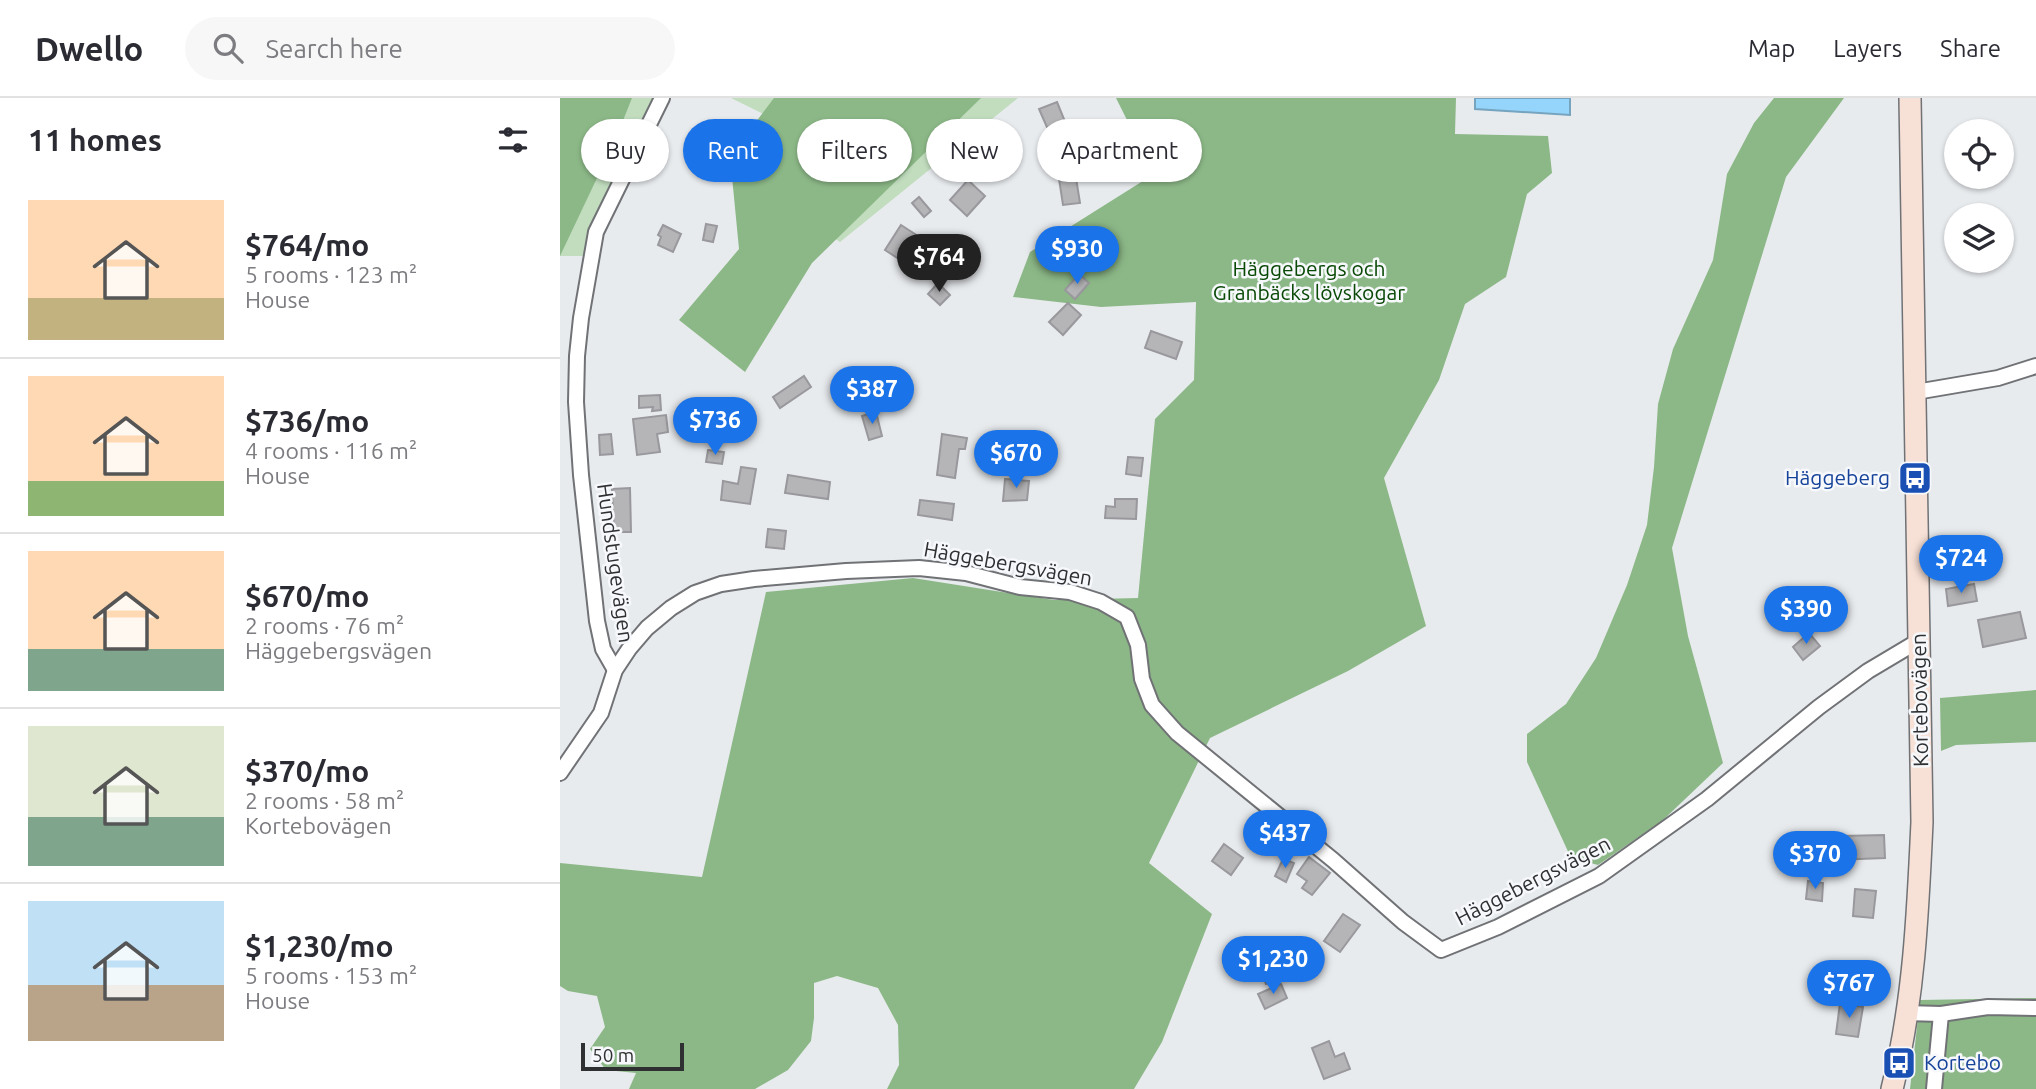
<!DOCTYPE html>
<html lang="en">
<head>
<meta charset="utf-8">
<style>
	:root { --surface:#fff; --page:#f7f7f7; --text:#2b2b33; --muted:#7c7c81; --line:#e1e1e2; --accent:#1a73e8 }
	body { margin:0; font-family:Ubuntu,sans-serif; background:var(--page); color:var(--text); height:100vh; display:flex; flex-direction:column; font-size:26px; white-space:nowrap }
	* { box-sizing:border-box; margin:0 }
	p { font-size:23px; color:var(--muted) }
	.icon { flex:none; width:38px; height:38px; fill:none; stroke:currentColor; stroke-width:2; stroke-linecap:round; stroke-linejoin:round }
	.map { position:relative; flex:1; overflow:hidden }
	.drawer { display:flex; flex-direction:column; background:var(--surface); width:560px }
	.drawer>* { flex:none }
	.guide { position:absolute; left:21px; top:21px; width:665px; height:63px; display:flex; gap:14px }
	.controls { position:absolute; left:1384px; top:21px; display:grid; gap:14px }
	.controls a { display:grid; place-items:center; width:70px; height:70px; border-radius:50%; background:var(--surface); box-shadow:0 2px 5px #0004; font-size:35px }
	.scale { position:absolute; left:21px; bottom:18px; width:103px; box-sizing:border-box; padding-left:7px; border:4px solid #2f3031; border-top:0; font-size:19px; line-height:24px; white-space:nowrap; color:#2f3031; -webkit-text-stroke:5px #f6f8fb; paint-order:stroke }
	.price { position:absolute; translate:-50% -60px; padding:0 16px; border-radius:24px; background:var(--accent); color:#fff; font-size:23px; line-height:46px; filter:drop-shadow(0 2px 4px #0008) }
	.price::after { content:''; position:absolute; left:50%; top:42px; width:21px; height:16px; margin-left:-10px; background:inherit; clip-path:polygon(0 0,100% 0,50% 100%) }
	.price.active { background:#222; color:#fff }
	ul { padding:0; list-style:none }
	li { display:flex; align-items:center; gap:21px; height:175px; padding:0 28px }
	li+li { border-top:2px solid var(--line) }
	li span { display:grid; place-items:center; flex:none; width:196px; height:140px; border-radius:0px; color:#555 }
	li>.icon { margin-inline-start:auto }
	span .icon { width:84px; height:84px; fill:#fffc; stroke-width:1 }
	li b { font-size:30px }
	h2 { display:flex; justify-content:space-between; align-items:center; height:84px; padding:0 28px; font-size:30px }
	.pill { padding:0 24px; border-radius:32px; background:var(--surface); box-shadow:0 2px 5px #0004; font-size:24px; line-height:63px }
	.pill.active { background:var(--accent); color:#fff }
	header { display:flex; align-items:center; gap:42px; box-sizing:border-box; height:98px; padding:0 35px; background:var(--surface); border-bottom:2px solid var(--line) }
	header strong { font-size:33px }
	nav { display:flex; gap:38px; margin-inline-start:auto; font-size:24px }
	.search { width:490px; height:63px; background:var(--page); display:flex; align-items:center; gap:18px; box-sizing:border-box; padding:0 24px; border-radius:38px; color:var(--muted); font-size:26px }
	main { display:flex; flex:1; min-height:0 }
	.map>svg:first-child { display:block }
	.green { fill:#c1ddbe }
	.forest { fill:#8cb887 }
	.water { fill:#95d5fc; stroke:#76a4bf; stroke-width:2 }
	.building { fill:#b5b5b8; stroke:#99989c; stroke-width:2 }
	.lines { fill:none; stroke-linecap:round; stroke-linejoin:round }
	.street-casing { stroke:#707275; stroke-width:18 }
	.secondary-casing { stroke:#707275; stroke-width:24 }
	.street { stroke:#fff; stroke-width:14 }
	.secondary { stroke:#f7e0d6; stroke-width:21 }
	.labels { text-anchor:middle; stroke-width:5; stroke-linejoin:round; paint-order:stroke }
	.park-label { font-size:21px; fill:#094905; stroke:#f6f8fb }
	.transit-label { font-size:21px; fill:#164399; stroke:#f6f8fb; text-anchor:end }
	.street-label { font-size:21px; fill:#2f3031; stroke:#f6f8fb }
</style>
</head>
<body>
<header>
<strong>Dwello</strong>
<div class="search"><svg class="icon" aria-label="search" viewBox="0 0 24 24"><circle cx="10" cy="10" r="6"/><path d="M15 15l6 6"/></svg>Search here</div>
<nav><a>Map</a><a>Layers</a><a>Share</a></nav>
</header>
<main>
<section class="drawer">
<h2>11 homes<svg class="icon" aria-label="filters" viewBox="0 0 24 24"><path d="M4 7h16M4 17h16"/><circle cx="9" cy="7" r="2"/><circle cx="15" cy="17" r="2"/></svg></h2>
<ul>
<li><span style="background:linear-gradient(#ffd9b3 70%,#c2b280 0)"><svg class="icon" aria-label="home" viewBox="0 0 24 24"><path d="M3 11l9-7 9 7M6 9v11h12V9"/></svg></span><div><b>$764/mo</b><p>5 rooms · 123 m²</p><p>House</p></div></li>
<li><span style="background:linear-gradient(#ffd9b3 75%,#8fb573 0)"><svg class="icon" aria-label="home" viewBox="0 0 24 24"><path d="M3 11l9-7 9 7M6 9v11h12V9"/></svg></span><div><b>$736/mo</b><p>4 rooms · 116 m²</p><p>House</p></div></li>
<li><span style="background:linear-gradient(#ffd9b3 70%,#7fa58c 0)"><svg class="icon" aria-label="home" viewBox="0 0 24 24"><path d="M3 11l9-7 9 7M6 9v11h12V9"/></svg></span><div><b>$670/mo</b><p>2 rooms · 76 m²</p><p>Häggebergsvägen</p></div></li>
<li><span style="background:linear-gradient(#dfe7d0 65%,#7fa58c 0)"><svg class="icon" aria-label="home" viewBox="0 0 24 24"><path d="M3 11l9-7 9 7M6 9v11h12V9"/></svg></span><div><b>$370/mo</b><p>2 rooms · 58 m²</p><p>Kortebovägen</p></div></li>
<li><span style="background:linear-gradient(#bfe0f5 60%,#b9a48a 0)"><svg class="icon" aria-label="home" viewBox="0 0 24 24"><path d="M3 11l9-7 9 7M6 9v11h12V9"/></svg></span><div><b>$1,230/mo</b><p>5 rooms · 153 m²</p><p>House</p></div></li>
</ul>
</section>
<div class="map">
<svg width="1476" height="991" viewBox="0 0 1476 991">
	<rect width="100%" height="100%" fill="#e8ebee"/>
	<!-- green -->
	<g class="green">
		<path d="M0,0H107L65,53L23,158H0Z"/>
		<path d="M171,0H458L280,144L193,85L218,23Z"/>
	</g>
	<!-- forest -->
	<g class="forest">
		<path d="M0,0H72L56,40L0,158Z"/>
		<path d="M214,0H421L252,165L185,274L119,222L179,151L170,58Z"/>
		<path d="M556,0H896L895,36L988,38L992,75L967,96L946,179L905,206L879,282L824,380L866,528L788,573L650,640L589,765L652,816L602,944L574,991H327L339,967L338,927L318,890L277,878L254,885V920L251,943L228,972L195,991H69L76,975L46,972L30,951L45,929L37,898L8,893L0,888V765L142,779L206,494L353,480L494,502L578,500L595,321L634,282L636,204L541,209L453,199L470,154L594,76Z"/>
		<path d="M1214,0H1284L1226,79L1112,450L1128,538L1163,665L1102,723L1038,767L1011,760L967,664V636L1006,606L1036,560L1067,487L1087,427L1094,369L1098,306L1113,251L1153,162L1167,76L1194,25Z"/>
		<path d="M1476,592V644L1396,647L1381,653L1380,600Z"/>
		<path d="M1476,900V991H1350L1360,902Z"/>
	</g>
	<!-- water -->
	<path class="water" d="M915,0H1010V17L915,11Z"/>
	<!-- building -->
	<g class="building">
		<path d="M497,4L510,36L493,43L479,11Z"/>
		<path d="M419,52L428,66L412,76L403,62Z"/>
		<path d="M516,80L520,105L503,107L499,81Z"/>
		<path d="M408,82L425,98L407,118L390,102Z"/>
		<path d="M359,99L371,113L364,119L352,105Z"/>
		<path d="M146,126L157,128L153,144L143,142Z"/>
		<path d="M103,127L121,136L113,154L98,147L101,139L98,137Z"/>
		<path d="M341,127L358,138L342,163L325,152Z"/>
		<path d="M519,176L529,185L515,201L505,192Z"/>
		<path d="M378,185L390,197L380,207L368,196Z"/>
		<path d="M508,205L521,217L503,237L489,224Z"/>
		<path d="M591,233L622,244L616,261L585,250Z"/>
		<path d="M244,278L251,289L220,310L213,299Z"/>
		<path d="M100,297L101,312L92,313L93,309L79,310V298Z"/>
		<path d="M316,314L322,338L309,342L302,318Z"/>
		<path d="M106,317L108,334L97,336L100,354L77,357L73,321Z"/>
		<path d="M51,336L53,356L40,357L39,337Z"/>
		<path d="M382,336L407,340L405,351H399L395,380L377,377Z"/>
		<path d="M148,352L164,354L162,366L146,364Z"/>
		<path d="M568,359L583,360L581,378L566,376Z"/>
		<path d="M181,369L196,371L190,406L161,402L163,383L178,386Z"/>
		<path d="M228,377L270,384L268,401L225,395Z"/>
		<path d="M445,381L469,383L467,402L443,403Z"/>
		<path d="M70,390L71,434H54L52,391Z"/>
		<path d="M555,401H577L576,421L545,420L546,408L555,409Z"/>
		<path d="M360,402L394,406L392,422L358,417Z"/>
		<path d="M208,431L226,433L224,451L206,449Z"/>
		<path d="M1414,486L1417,503L1388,508L1386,491Z"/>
		<path d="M1460,514L1466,540L1423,549L1418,522Z"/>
		<path d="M1249,535L1260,548L1243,562L1233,549Z"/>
		<path d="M1324,737L1325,760L1274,762V748H1281V738Z"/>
		<path d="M664,746L683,760L671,777L652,763Z"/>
		<path d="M749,759L770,775L752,797L742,790L747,783L737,776Z"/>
		<path d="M723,761L734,765L726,784L715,778Z"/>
		<path d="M1248,783L1263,785L1262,803L1246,801Z"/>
		<path d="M1295,791L1316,793L1313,820L1293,818Z"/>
		<path d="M783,816L800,827L780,854L764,843Z"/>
		<path d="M714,850L725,879L706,886L695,857Z"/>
		<path d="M721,886L727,900L705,911L698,896Z"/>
		<path d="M1280,905L1303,909L1298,939L1276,936Z"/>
		<path d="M769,943L775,959L784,955L790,971L764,981L752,950Z"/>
	</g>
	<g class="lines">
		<defs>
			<g id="street">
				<path d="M1356,294L1438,280L1476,268"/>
				<path d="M55,572L43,551L37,523L21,377L16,304L17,258L21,220L36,134L102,0"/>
				<path d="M0,675L41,615L55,572L69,551L87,530L111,510L135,495L161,486L194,481L286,473L359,470L406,475L460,489L510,494L541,504L567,519L578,547L582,581L592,607L617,635L773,762L843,824L881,852L938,829L1039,778L1147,701L1259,609L1308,573L1360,542"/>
				<path d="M1345,915L1381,916L1428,909L1476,910"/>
				<path d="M1374,991L1381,916"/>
			</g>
			<path id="secondary" d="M1332,991C1354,904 1358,813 1362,724L1350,0"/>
		</defs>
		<!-- street casing -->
		<use href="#street" class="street-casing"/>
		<!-- secondary casing -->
		<use href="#secondary" class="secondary-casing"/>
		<!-- street -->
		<use href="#street" class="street"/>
		<!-- secondary -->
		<use href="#secondary" class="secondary"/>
	</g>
	<!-- icons -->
	<defs>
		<symbol id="bus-square" viewBox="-11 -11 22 22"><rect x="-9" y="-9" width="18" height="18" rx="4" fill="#1a4fb4" stroke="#f6f8fb"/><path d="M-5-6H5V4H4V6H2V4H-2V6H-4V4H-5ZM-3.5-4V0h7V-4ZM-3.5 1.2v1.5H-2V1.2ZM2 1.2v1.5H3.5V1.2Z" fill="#fff"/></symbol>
	</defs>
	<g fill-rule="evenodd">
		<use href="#bus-square" x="1336" y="361" width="38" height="38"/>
		<use href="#bus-square" x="1320" y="946" width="38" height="38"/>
	</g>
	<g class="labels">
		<!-- park labels -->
		<g class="park-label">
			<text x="749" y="178">Häggebergs och<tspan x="749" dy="24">Granbäcks lövskogar</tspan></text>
		</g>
		<!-- transit labels -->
		<g class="transit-label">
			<text x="1330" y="387">Häggeberg</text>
			<text x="1364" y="972" text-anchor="start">Kortebo</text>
		</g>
		<!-- street labels -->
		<g class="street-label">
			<text transform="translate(55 465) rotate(82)" y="7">Hundstugevägen</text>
			<text transform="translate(448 466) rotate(10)" y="7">Häggebergsvägen</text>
			<text transform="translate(1360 602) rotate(-91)" y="7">Kortebovägen</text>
			<text transform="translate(973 783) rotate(-27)" y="7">Häggebergsvägen</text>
		</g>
	</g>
</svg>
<div class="controls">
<a><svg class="icon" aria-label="locate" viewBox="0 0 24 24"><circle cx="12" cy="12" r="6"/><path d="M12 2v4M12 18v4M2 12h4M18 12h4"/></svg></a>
<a><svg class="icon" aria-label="layers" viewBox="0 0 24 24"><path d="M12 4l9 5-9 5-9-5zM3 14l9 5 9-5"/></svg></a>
</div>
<div class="scale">50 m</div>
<b class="price" style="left:517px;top:188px">$930</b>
<b class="price active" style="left:379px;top:196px">$764</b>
<b class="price" style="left:312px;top:328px">$387</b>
<b class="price" style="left:155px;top:359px">$736</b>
<b class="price" style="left:456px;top:392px">$670</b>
<b class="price" style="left:1401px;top:497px">$724</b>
<b class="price" style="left:1246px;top:548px">$390</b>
<b class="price" style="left:725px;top:772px">$437</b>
<b class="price" style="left:1255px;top:793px">$370</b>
<b class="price" style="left:713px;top:898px">$1,230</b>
<b class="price" style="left:1289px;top:922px">$767</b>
<div class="guide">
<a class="pill">Buy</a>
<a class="pill active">Rent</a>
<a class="pill">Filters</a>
<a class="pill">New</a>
<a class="pill">Apartment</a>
</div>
</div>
</main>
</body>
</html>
